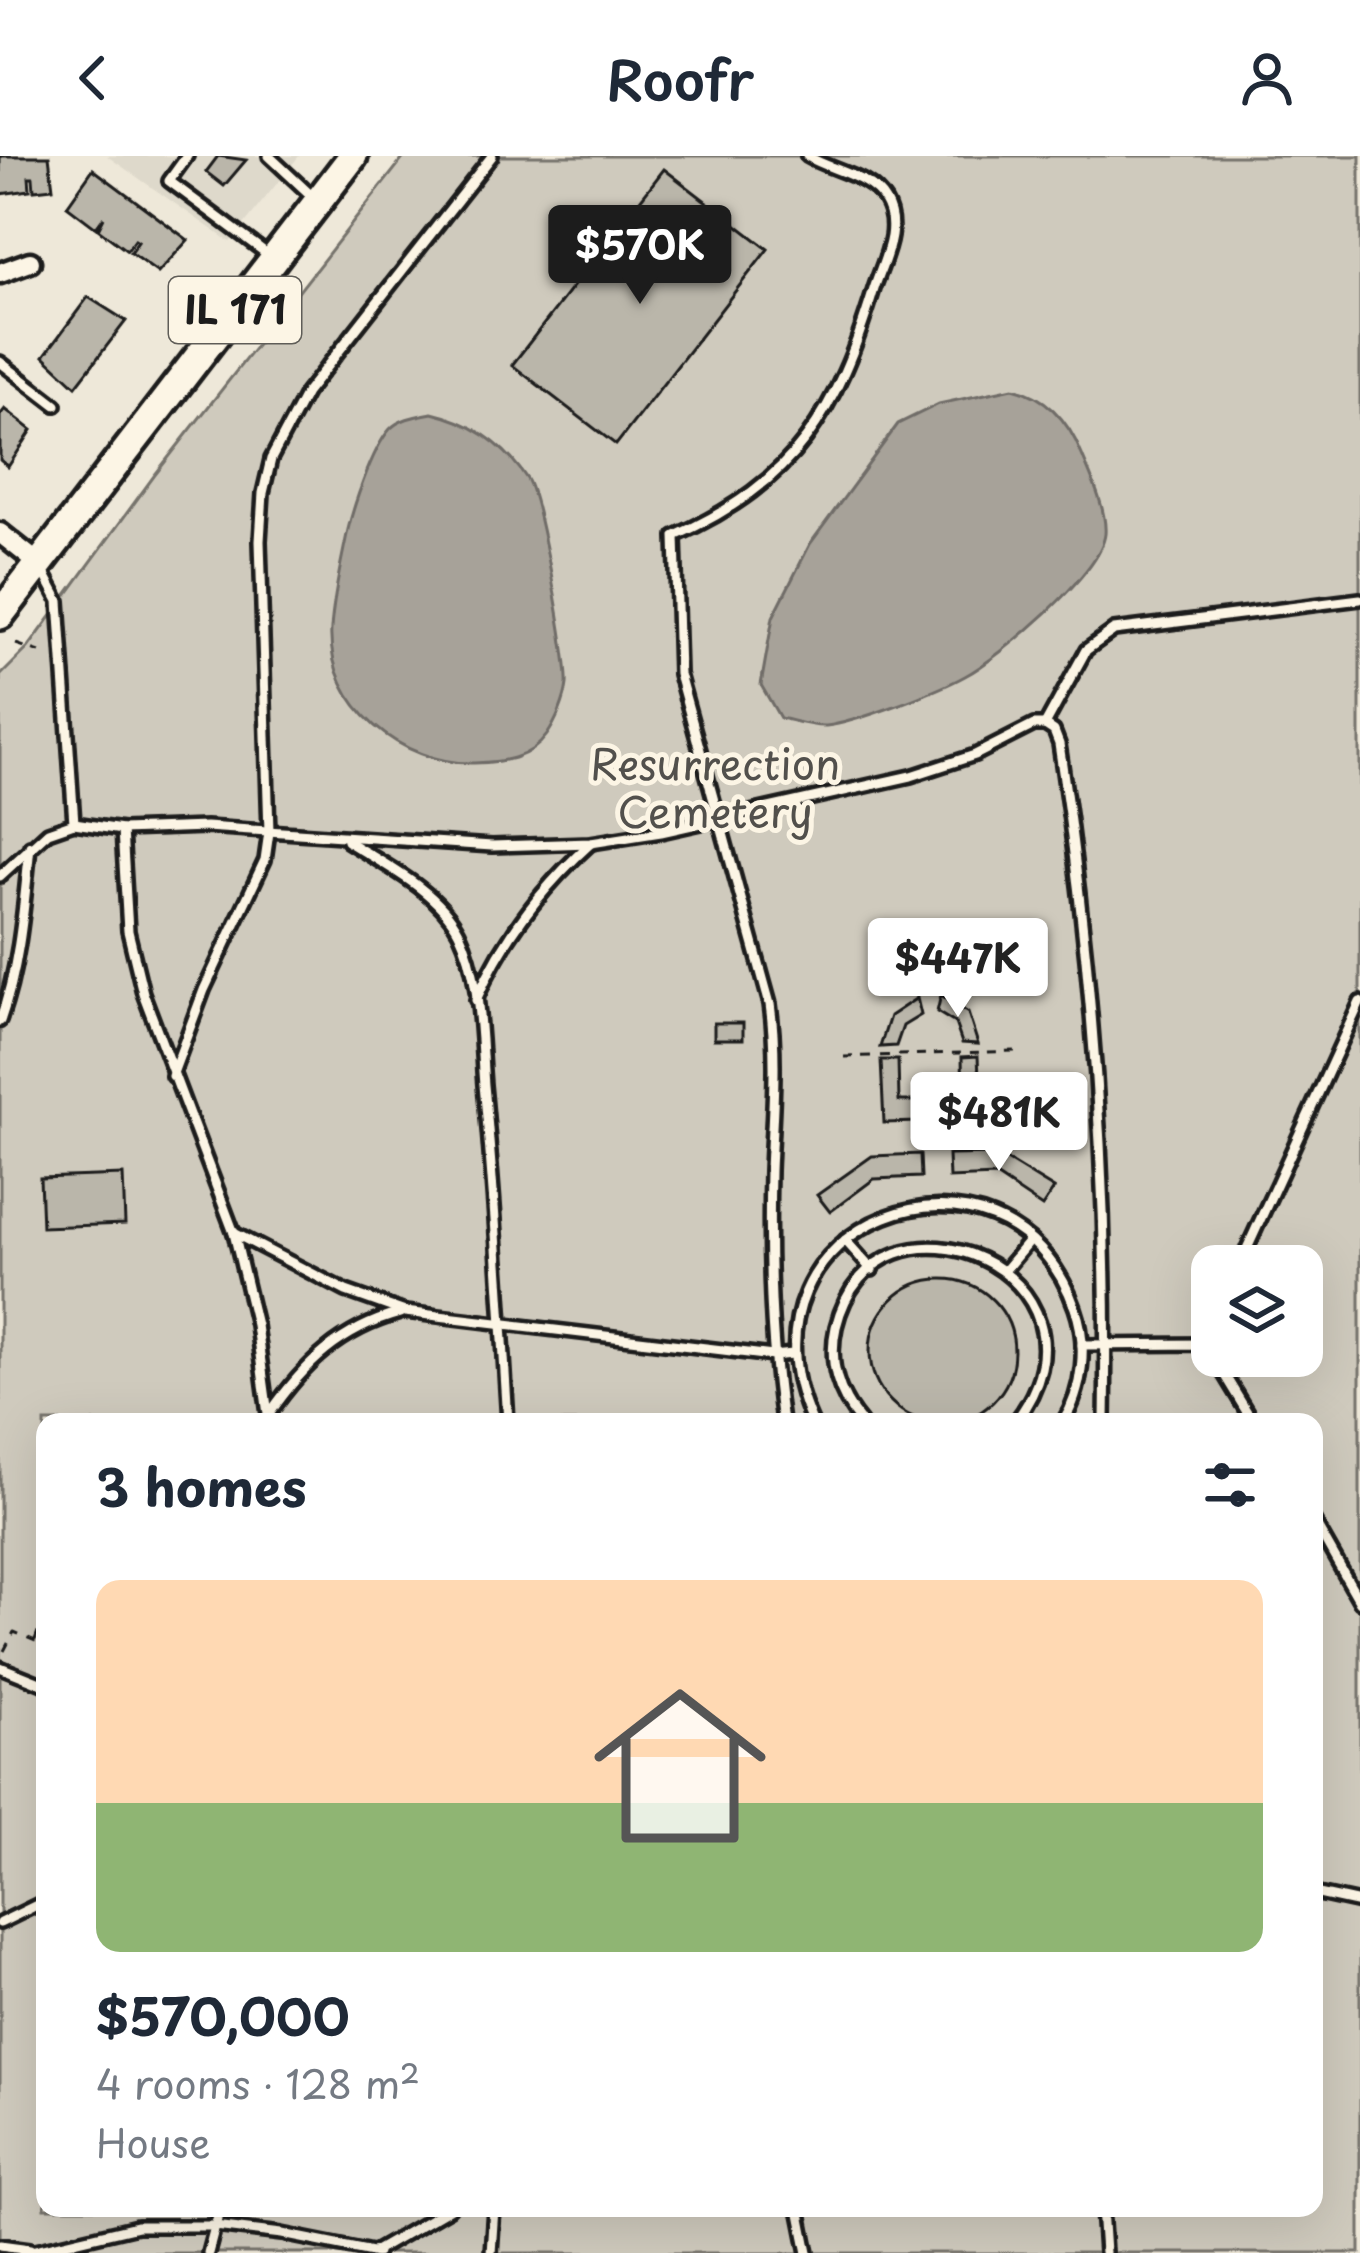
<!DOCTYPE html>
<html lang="en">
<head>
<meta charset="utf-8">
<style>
	:root { --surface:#fff; --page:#f2f2f3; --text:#1f2937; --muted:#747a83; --line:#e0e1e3; --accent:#1c1c1c }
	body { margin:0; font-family:"Playpen Sans",sans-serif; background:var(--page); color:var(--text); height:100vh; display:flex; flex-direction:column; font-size:45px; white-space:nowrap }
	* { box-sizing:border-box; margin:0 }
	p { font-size:39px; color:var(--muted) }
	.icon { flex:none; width:66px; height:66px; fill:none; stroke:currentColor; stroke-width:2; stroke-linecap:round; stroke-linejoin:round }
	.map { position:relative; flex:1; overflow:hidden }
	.details { position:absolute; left:36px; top:1257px; width:1287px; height:804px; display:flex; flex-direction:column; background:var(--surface); border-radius:24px; box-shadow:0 12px 48px #0002 }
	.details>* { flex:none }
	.tools { position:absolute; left:1191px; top:1089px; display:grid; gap:24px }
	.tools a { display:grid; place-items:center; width:132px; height:132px; border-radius:24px; background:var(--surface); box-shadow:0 12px 48px #0002; font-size:60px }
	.price { position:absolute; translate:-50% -102px; padding:0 27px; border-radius:12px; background:#fff; color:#222; font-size:39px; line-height:78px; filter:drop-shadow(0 3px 6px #0008) }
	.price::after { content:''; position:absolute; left:50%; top:72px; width:36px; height:27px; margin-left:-18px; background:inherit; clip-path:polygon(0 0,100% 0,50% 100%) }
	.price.active { background:var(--accent); color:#fff }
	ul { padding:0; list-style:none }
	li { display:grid; align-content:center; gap:24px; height:636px; padding:0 60px }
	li+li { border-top:3px solid var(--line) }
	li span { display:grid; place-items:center; height:372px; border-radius:24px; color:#555 }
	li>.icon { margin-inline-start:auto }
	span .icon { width:216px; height:216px; fill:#fffc; stroke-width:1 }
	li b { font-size:51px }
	h2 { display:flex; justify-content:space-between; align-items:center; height:144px; padding:0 60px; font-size:51px }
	header { display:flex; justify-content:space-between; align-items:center; height:156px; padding:0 60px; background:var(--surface); font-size:54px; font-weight:600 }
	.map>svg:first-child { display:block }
	.built { fill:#ded9cb }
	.green { fill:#cfcabd; stroke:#76736c; stroke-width:3; fill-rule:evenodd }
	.water { fill:#a7a299; stroke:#6f6c67; stroke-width:3 }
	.building { fill:#bab6aa; stroke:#1c1c1c; stroke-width:3 }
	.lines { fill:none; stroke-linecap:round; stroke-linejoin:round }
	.service-casing { stroke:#1c1c1c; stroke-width:18 }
	.minor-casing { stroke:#1c1c1c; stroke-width:27 }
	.primary-casing { stroke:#1c1c1c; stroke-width:36 }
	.path { stroke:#1c1c1c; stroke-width:3; stroke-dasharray:9 9; stroke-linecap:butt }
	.service { stroke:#fcf5e5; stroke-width:9 }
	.minor { stroke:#fcf5e5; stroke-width:18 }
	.primary { stroke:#fcf5e5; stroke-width:27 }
	.labels { text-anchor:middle; stroke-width:10; stroke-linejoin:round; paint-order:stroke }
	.shield { fill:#fcf5e5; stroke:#5f5d58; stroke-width:3 }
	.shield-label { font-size:39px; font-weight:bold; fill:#1c1c1c }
	.park-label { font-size:42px; fill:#52504c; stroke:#fcf5e5 }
</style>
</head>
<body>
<header><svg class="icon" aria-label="back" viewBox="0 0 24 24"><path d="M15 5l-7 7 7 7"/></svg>Roofr<svg class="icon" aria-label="person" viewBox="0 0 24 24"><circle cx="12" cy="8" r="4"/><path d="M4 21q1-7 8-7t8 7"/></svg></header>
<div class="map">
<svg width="1360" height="2097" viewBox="0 0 1360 2097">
	<rect width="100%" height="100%" fill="#eee8d9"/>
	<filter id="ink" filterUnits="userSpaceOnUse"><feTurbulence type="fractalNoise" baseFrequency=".00833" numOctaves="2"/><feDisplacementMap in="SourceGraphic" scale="24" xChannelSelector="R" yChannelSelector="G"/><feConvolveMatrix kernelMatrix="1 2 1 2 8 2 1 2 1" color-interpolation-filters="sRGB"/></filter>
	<g filter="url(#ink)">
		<!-- built -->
		<path class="built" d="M107,0H299L230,86Z"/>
		<!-- green -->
		<path class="green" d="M405,0H1360V2097H0V520L28,492L154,320ZM1212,1110H1302V1200H1212ZM45,1266H1314V2052H45Z"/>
		<!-- water -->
		<g class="water">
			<path d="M1013,232C1047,240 1069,266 1082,299C1091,321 1107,354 1105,378C1101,417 999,502 965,520C938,535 855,567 826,570C812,571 794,565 780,562L761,529L773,461L810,388L898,268L939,248Z"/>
			<path d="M432,257C471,266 504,288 527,323C539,341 569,505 567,528C565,545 556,566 547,579C529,604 502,606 474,607C403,609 327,550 331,473C333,443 340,412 346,383C351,356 372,293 390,273C401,262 417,260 432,257Z"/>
		</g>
		<!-- building -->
		<g class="building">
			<path d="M0,0H49L53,32L34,34L33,21H29L30,34L0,38Z"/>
			<path d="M218,0L246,4L224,30L206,16Z"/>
			<path d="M93,13L188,84L158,117L130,97L138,86L135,84L127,95L98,73L104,61L96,72L67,50Z"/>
			<path d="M664,13L768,93L616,289L512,209Z"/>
			<path d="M88,141L126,165L76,230L44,200Z"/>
			<path d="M5,253L32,274L8,311L0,304V259Z"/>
			<path d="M941,839L968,857L978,888L962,887L955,867L937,856Z"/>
			<path d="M917,842L921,859L903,870L896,890L880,891L890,860Z"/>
			<rect x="714" y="867" width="29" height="16"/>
			<path d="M978,900L981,963L946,965L945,944L963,943L962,901Z"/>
			<path d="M881,904H898L899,945H918L919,966L884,967Z"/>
			<path d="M920,998L921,1021L874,1023L830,1056L817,1039L872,1000Z"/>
			<path d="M997,998L1054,1033L1042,1051L996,1020L949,1022L948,999Z"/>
			<path d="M123,1019L125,1068L42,1071L40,1022Z"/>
			<circle cx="942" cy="1195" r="72"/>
		</g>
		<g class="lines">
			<defs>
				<g id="service">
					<path d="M187,0L169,25L270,100"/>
					<path d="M269,0L314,42"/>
					<path d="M0,206L56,249"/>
					<path d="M1045,569L1054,575L1059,588C1093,812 1109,1040 1105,1266"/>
					<path d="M1045,569L1086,494L1114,474L1360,443"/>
					<path d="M74,667L122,674L206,671L492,690L591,687L661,676L911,620L975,599L1034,569H1045"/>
					<path d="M122,674L128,775L143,837L234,1077L256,1169L269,1266"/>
					<path d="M347,685C385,709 438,735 459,776C481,821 480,880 484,929C495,1041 501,1153 508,1266"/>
					<path d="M0,720L48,676L74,667L59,445L42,413"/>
					<path d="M476,844C503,782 541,732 591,687"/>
					<path d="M0,865C20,809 24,749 30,690"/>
					<path d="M172,920L204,834L265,704L269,676L260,385L263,337L271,303L306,237L492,0"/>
					<path d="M234,1077L346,1135L405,1156L773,1200L793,1198"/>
					<path d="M845,1084L872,1114"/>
					<path d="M1239,1110L1360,846"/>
					<path d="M1004,1115L1030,1084"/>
					<path d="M1082,1189L1205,1188L1212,1199"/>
					<path d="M1213,1200L1253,1266"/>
					<path d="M270,1257C304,1208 341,1173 400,1157"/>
					<path d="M782,1266C770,1182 768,1100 770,1015C772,958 778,905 770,848L679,518L675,380C796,326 837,255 874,133C883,105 902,73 885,45C870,19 832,15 807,0"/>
					<path d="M812,1266C722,1063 1008,961 1075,1152C1088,1188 1083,1234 1063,1266"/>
					<path d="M861,1266C838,1239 828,1206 836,1171C875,1010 1127,1119 1015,1266"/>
					<path d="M1314,1365L1360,1446"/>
					<path d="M0,1511L45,1529"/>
					<path d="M1314,1737L1360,1747"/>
					<path d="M0,1767L45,1745"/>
					<path d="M799,2052L808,2097"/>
					<path d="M1102,2052L1105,2097"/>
					<path d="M0,2089L30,2093"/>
					<path d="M374,2096L450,2052"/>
					<path d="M23,2097L137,2070H215L282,2078L377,2097"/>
					<path d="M208,2097L220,2052"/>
					<path d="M491,2097L494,2052"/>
				</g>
				<g id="minor">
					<path d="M0,117L30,106"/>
					<path d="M0,377L39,408"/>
				</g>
				<path id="primary" d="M0,459L353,0"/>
			</defs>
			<!-- service casing -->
			<use href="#service" class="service-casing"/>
			<!-- minor casing -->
			<use href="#minor" class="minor-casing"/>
			<!-- primary casing -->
			<use href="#primary" class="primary-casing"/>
			<!-- path -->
			<g class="path">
				<path d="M16,488L40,496"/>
				<path d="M844,901L1016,895"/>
				<path d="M35,1484L41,1467L45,1469"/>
				<path d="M4,1495L14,1476L45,1489"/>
			</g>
			<!-- service -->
			<use href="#service" class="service"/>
			<!-- minor -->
			<use href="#minor" class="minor"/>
			<!-- primary -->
			<use href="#primary" class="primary"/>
		</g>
	</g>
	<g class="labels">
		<!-- shield labels -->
		<rect class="shield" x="169" y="121" width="132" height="66" rx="9"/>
		<g class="shield-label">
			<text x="235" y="168">IL 171</text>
		</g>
		<!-- park labels -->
		<g class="park-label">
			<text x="715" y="624">Resurrection<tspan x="715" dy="48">Cemetery</tspan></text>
		</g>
	</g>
</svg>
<div class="tools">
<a><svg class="icon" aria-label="layers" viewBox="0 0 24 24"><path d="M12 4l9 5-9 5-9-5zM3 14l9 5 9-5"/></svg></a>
</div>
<b class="price active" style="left:640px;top:151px">$570K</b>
<b class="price" style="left:958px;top:864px">$447K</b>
<b class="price" style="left:999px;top:1018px">$481K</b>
<section class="details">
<h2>3 homes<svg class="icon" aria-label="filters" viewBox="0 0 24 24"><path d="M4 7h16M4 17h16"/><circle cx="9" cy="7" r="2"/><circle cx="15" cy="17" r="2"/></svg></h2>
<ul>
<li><span style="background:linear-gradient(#ffd9b3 60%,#8fb573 0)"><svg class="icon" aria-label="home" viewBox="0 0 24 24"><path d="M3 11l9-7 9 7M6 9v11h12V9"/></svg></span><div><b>$570,000</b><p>4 rooms · 128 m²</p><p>House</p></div></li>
</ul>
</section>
</div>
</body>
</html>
